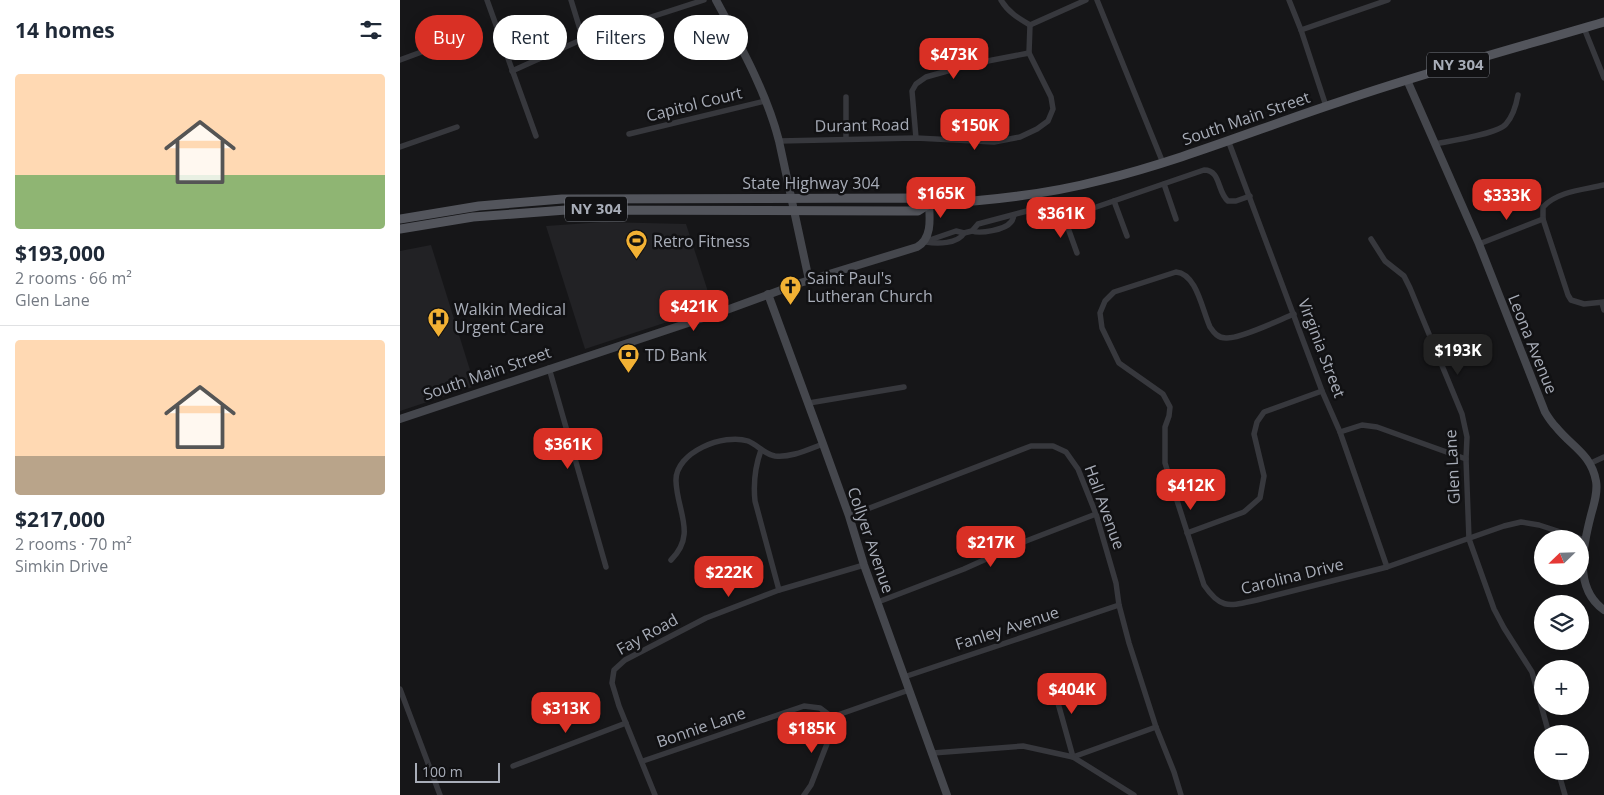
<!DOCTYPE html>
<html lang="en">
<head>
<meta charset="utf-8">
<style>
	:root { --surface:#fff; --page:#f6f6f7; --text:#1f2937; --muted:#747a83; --line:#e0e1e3; --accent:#d93025 }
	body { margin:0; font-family:"Open Sans",sans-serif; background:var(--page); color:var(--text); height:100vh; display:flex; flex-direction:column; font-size:19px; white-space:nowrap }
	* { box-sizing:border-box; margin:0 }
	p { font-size:16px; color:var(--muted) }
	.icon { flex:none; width:28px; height:28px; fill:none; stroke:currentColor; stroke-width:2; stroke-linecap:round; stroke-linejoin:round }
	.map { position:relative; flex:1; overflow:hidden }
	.side { display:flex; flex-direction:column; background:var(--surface); width:400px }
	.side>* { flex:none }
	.hud { position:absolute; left:15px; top:15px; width:475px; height:45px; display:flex; gap:10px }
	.needle { width:32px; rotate:247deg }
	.buttons { position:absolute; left:1134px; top:530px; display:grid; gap:10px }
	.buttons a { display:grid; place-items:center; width:55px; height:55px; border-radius:50%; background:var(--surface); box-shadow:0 2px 12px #0003; font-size:25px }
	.scale { position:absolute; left:15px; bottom:12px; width:85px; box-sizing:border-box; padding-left:5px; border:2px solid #a8adb8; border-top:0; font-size:14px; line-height:18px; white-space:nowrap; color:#a8adb8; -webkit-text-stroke:4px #111113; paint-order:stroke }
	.price { position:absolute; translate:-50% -42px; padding:0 11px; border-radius:10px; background:var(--accent); color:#fff; font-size:16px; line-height:32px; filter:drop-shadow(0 1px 2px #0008) }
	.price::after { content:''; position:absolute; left:50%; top:30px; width:15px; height:11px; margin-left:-8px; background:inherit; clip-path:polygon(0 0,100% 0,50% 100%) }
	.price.selected { background:#222; color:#fff }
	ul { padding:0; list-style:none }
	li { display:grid; align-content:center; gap:10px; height:265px; padding:0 15px }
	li+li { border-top:1px solid var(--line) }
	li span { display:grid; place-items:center; height:155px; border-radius:5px; color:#555 }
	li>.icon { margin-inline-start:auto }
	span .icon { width:90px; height:90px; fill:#fffc; stroke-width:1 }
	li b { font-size:21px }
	h2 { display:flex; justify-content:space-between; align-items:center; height:60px; padding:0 15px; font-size:21px }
	.tag { padding:0 18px; border-radius:22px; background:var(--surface); box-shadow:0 2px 12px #0003; font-size:18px; line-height:45px }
	.tag.selected { background:var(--accent); color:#fff }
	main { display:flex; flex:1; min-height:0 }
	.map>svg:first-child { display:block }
	.built { fill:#222225 }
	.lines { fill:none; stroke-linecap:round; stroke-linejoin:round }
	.street { stroke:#37383d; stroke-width:5.5 }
	.secondary { stroke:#45474d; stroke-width:8 }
	.primary { stroke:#53555c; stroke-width:9 }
	.labels { text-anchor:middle; stroke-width:5; stroke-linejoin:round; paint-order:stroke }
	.shield { fill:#111113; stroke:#7b7e86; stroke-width:1 }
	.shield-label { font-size:15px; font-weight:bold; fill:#a8adb8 }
	.street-label { font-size:16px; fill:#a8adb8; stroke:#111113 }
	.poi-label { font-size:16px; fill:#a8adb8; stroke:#111113; text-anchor:start }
</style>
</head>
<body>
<main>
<section class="side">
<h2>14 homes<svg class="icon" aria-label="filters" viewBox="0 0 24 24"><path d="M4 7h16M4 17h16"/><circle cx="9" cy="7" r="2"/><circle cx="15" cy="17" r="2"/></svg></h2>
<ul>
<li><span style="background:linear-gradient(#ffd9b3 65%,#8fb573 0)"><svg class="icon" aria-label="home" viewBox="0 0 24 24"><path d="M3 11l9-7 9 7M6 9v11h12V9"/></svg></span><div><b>$193,000</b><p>2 rooms · 66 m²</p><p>Glen Lane</p></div></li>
<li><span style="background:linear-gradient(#ffd9b3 75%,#b9a48a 0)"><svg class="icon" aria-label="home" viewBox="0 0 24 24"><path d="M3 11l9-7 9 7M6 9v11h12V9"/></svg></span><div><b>$217,000</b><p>2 rooms · 70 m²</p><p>Simkin Drive</p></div></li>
</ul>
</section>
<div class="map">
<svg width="1204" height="795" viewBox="0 0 1204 795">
	<rect width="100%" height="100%" fill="#161618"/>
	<!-- built -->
	<g class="built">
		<path d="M203,222L286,224L313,307L185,349L146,226Z"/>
		<path d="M31,245L75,386L0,411V251Z"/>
	</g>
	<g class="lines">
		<!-- street -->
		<g class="street">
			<path d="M87,0L136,136"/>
			<path d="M171,0L183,39"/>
			<path d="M601,0C608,12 618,18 630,25"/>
			<path d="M697,0L763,163"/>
			<path d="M889,0L901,30L926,106"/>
			<path d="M630,25L686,0"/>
			<path d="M1184,28L1204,78"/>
			<path d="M901,30L988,0"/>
			<path d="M0,60L35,47"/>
			<path d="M112,71L183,39L304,0"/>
			<path d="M446,97V139"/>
			<path d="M229,134L365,101"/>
			<path d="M516,138L512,91L516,84L526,77L572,64L629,53"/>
			<path d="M828,140L922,391L940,432L987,567"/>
			<path d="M379,141L516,138L594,142L620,137L637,129L648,121L653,109L651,97L629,53L630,25"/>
			<path d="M1035,144C1050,141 1098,134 1106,124C1113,116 1116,106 1118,95"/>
			<path d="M0,147L57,127"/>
			<path d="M764,184L776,219"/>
			<path d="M1204,185C1183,190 1158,191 1143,207V219L1168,295L1171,300L1184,304L1204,302"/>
			<path d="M714,201L727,236"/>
			<path d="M664,217L677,253"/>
			<path d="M572,231C580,234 605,230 611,222C613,220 613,218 614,215"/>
			<path d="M971,239L985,261L1004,276L1010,288L1062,414L1067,437L1066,459L1069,539L1094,609L1104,628L1132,672L1149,734"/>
			<path d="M524,242L556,231L564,233L572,231L578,224L631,210H642L662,216H670L804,170C821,170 817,192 828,201H836L850,196"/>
			<path d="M526,242C537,244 558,244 564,233"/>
			<path d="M1079,244L1143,219"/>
			<path d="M1202,303L1204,310"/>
			<path d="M894,314C879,320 840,339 826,338C818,338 814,333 810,327C802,310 797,274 776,272L714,292L705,301L700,313L702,328L719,363L763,394L770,407L769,416L765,427V463L804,585C821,610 829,606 857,600L987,567L1104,526L1121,522L1139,525L1185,540"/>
			<path d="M149,368L206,567"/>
			<path d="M409,403L504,387"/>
			<path d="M940,432L962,425L977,427L1066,459"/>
			<path d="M361,450C355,467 353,482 355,501L379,590"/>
			<path d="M1191,463L1204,457"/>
			<path d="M449,516L631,446H653L666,452L678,469L696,514L716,583L719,605L729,643L756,727L774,772L781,795"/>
			<path d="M787,533L844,512L860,498L864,476L854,434L857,422L864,412L922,391"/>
			<path d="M271,560C297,534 277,512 276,481C275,452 324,433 348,441C358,445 364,454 375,456C391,458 409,449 423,444"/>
			<path d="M478,602L564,569L626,541L696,514"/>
			<path d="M504,677L719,605"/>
			<path d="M651,678L673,757L756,727"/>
			<path d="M0,689L40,795"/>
			<path d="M432,717L509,690"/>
			<path d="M533,753L623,746L673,757L734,795"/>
			<path d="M243,761L404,706L420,708L432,717"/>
			<path d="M113,766L226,723"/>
			<path d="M1158,771L1165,795"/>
			<path d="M255,795L219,706L212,683L214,670L225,660L306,618L379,590L464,565"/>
			<path d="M404,795L411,785L430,736L432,717"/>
		</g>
		<!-- secondary -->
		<g class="secondary">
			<path d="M316,0C340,45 366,91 379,141L409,280"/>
			<path d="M1007,80L1079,244L1145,412C1148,417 1152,423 1156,427C1172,447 1191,454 1196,481C1198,492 1194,504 1191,515C1183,546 1173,588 1204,610"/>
			<path d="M368,294L423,444L449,516L464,565L547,795"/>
			<path d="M0,419L321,312L400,283L517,247C532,239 530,219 529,204"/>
		</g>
		<!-- primary -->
		<g class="primary">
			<path d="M529,204C588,201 645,195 702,180C783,160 860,128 939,102C1026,72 1116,48 1204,22"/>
			<path d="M0,219L79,206L162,199L518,198L529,204"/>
			<path d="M0,229L73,217L166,210L499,211H518L529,204"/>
		</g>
	</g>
	<!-- icons -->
	<defs>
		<symbol id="stadium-pin" viewBox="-11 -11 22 30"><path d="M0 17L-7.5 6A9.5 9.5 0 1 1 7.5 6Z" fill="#f2b134" stroke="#111113"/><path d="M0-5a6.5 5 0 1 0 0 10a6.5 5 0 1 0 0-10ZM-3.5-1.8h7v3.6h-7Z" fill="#111"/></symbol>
		<symbol id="church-pin" viewBox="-11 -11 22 30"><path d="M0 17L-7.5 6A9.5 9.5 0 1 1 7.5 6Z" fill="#f2b134" stroke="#111113"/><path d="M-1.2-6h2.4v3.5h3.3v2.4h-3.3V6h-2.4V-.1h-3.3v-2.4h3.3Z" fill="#111"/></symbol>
		<symbol id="hospital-pin" viewBox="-11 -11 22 30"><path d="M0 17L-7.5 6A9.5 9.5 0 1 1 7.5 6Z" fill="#f2b134" stroke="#111113"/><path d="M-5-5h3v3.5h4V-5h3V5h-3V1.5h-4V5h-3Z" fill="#111"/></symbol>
		<symbol id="bank-pin" viewBox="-11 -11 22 30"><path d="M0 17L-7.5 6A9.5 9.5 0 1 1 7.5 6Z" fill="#f2b134" stroke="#111113"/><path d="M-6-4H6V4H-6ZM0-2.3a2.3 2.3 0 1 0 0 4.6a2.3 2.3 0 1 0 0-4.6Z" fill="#111"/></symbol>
	</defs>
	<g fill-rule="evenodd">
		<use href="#stadium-pin" x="224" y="228" width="25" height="34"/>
		<use href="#church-pin" x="378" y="274" width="25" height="34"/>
		<use href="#hospital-pin" x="26" y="306" width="25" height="34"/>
		<use href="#bank-pin" x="216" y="342" width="25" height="34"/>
	</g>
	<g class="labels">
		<!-- shield labels -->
		<g class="shield">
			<rect x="1027" y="52.5" width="62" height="25" rx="4"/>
			<rect x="165" y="196.5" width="62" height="25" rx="4"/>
		</g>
		<g class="shield-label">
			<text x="1058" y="70">NY 304</text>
			<text x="196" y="214">NY 304</text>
		</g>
		<!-- street labels -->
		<g class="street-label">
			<text transform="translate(294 104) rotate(-14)" y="6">Capitol Court</text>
			<text transform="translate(846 118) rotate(-19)" y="6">South Main Street</text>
			<text transform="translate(462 125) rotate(-1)" y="6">Durant Road</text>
			<text x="411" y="189">State Highway 304</text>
			<text transform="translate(1133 344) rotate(68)" y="6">Leona Avenue</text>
			<text transform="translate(922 348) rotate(69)" y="6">Virginia Street</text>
			<text transform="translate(87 373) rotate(-19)" y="6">South Main Street</text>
			<text transform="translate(1052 467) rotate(-93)" y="6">Glen Lane</text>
			<text transform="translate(705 507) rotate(70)" y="6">Hall Avenue</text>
			<text transform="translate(471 540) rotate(71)" y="6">Collyer Avenue</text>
			<text transform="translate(892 576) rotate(-14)" y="6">Carolina Drive</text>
			<text transform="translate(607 628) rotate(-18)" y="6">Fanley Avenue</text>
			<text transform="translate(247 634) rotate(-29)" y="6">Fay Road</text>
			<text transform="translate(301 727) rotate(-19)" y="6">Bonnie Lane</text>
		</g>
		<!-- poi labels -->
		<g class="poi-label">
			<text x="253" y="247">Retro Fitness</text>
			<text x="407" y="284">Saint Paul's<tspan x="407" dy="18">Lutheran Church</tspan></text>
			<text x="54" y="315">Walkin Medical<tspan x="54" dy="18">Urgent Care</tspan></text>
			<text x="245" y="361">TD Bank</text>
		</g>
	</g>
</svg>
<div class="buttons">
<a><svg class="needle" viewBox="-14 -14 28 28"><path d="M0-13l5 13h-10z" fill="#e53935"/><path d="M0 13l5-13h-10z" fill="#747a83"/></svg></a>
<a><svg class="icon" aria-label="layers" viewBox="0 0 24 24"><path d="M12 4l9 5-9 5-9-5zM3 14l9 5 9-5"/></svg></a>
<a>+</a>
<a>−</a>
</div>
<div class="scale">100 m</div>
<b class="price" style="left:554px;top:80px">$473K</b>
<b class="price" style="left:575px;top:151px">$150K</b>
<b class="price" style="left:541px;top:219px">$165K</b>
<b class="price" style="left:1107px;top:221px">$333K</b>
<b class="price" style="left:661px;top:239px">$361K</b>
<b class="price" style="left:294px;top:332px">$421K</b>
<b class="price selected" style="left:1058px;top:376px">$193K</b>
<b class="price" style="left:168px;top:470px">$361K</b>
<b class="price" style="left:791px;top:511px">$412K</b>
<b class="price" style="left:591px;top:568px">$217K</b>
<b class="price" style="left:329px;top:598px">$222K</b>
<b class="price" style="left:672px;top:715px">$404K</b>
<b class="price" style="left:166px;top:734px">$313K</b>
<b class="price" style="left:412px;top:754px">$185K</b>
<div class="hud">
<a class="tag selected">Buy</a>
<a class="tag">Rent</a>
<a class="tag">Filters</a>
<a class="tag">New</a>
</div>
</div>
</main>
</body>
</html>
